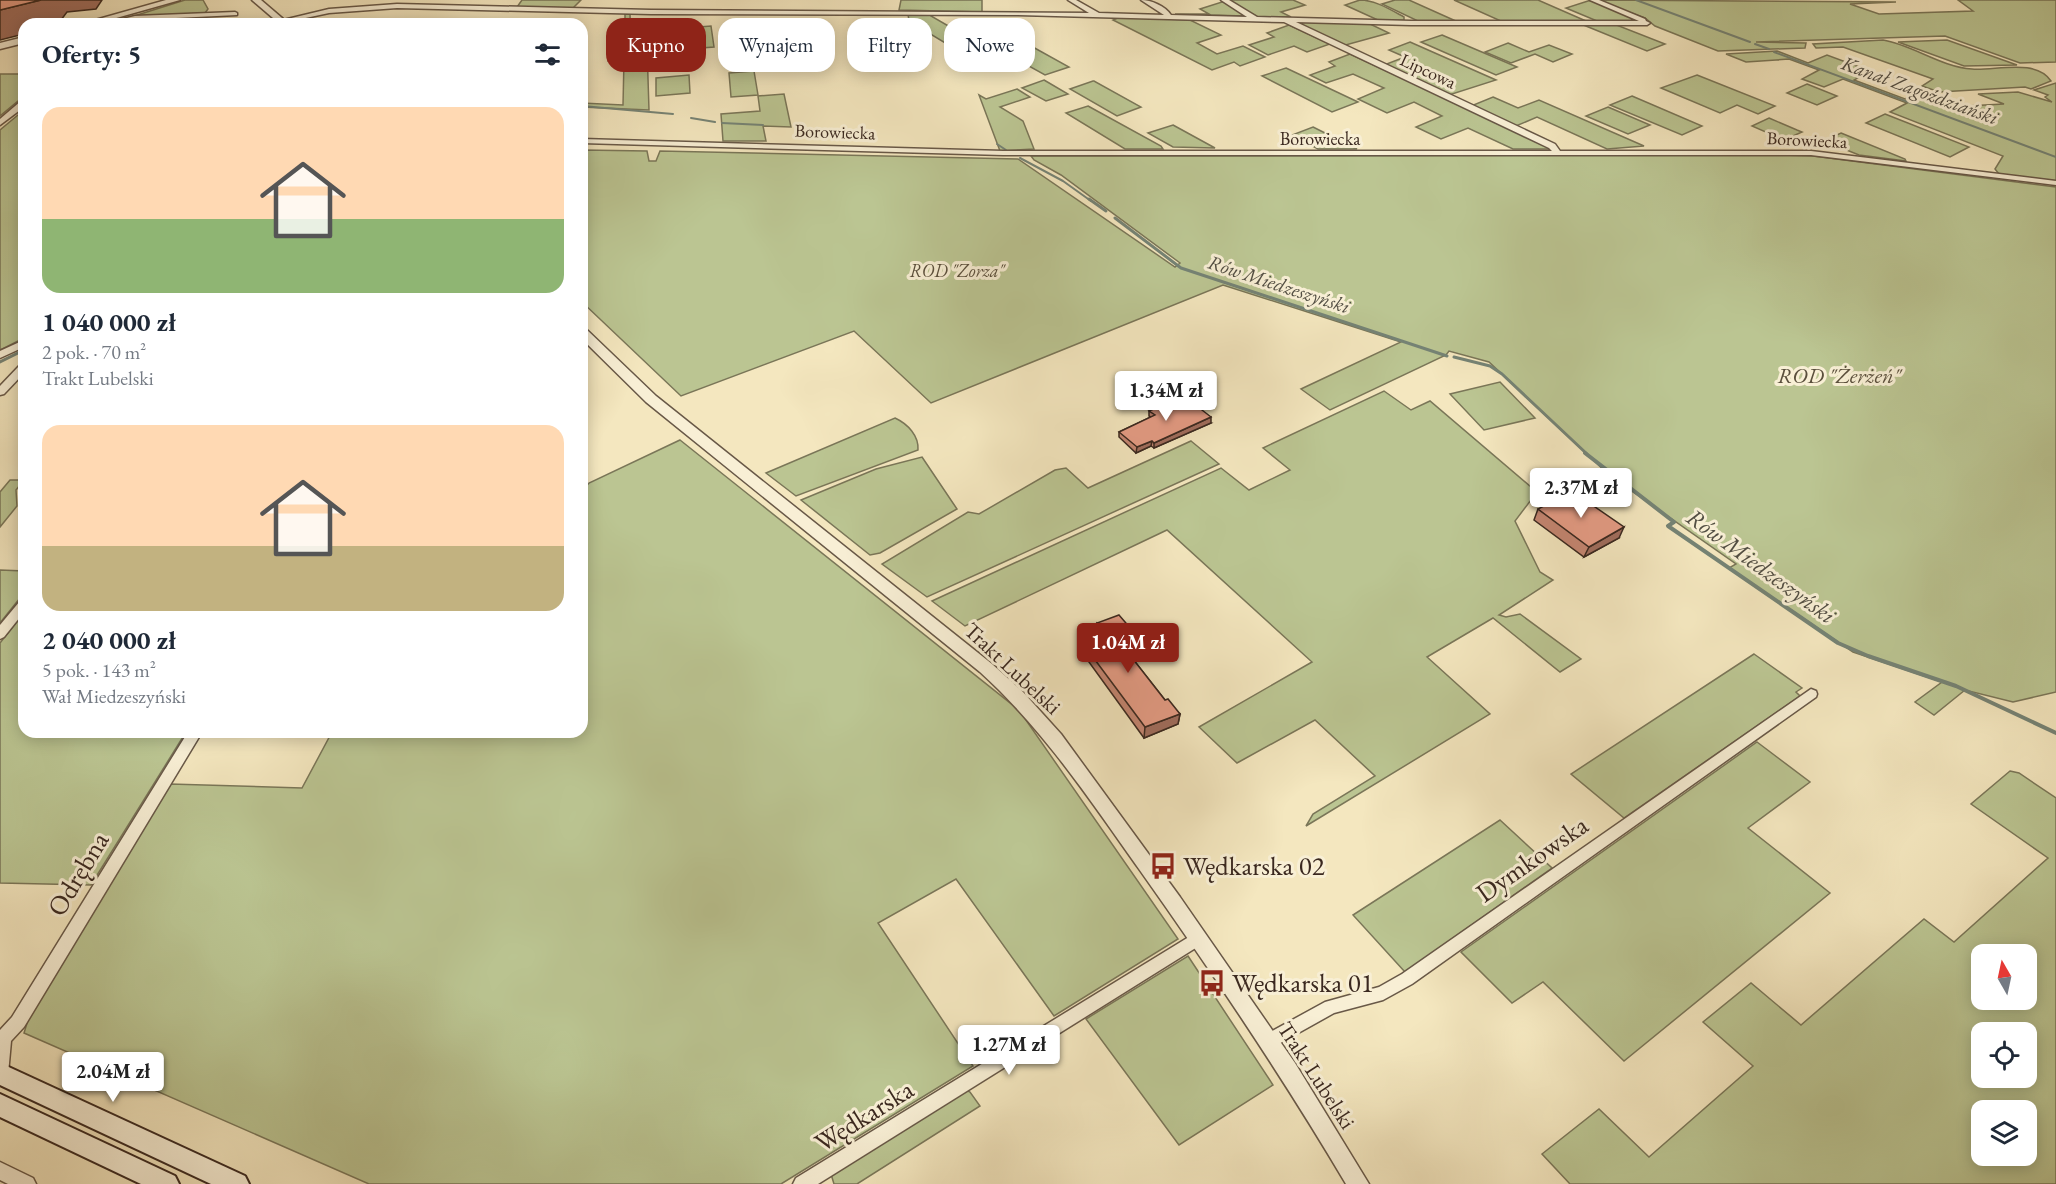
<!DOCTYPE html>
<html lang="pl">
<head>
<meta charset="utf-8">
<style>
	:root { --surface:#fff; --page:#f2f2f3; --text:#1f2937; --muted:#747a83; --accent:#8f2418 }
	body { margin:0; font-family:"EB Garamond",serif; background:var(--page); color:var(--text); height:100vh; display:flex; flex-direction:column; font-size:22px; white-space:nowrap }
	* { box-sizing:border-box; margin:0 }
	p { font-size:20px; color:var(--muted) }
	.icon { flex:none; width:33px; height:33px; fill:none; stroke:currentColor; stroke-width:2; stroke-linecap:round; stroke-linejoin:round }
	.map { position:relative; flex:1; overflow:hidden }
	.panel { position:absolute; left:18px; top:18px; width:570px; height:720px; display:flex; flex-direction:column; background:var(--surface); border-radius:18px; box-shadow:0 3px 15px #0003 }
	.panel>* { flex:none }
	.hud { position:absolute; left:606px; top:18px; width:570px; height:54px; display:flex; gap:12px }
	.needle { width:39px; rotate:351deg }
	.controls { position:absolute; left:1971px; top:944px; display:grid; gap:12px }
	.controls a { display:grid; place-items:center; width:66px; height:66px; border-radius:12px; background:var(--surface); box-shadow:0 3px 15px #0003; font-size:30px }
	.price { position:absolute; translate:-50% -51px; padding:0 14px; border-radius:6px; background:#fff; color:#222; font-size:20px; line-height:39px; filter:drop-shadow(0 2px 3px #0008) }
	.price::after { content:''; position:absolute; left:50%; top:36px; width:18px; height:14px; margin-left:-9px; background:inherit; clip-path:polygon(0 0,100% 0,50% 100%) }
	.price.selected { background:var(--accent); color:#fff }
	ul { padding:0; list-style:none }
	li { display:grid; align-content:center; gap:12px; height:318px; padding:0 24px }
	li span { display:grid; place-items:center; height:186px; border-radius:18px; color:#555 }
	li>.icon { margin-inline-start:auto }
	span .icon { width:108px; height:108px; fill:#fffc; stroke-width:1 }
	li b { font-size:26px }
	h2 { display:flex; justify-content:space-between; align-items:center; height:72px; padding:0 24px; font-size:26px }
	.tag { padding:0 21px; border-radius:18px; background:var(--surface); box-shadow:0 3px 15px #0003; font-size:21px; line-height:54px }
	.tag.selected { background:var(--accent); color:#fff }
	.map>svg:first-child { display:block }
	.green { fill:#bbc592; stroke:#7a7658; stroke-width:1.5; fill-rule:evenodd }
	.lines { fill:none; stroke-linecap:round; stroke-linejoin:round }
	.stream-far2 { stroke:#758375; stroke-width:2 }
	.stream-far1 { stroke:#758375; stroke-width:3 }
	.stream { stroke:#758375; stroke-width:4 }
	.minor-casing { stroke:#685847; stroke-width:3 }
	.tertiary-casing { stroke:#685847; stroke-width:3 }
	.secondary-casing { stroke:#3a281f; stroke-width:4 }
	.minor { fill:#f8efd5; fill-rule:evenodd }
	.tertiary { fill:#f8efd5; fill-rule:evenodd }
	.secondary { fill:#f8efd5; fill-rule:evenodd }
	.wall { fill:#c58672; stroke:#3a281f; stroke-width:1.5 }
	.shaded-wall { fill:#a06d5d; stroke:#3a281f; stroke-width:1.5 }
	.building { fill:#e59c85; stroke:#3a281f; stroke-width:1.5 }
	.labels { text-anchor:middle; stroke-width:6; stroke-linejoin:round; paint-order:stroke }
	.far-street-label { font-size:18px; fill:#3a281f; stroke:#f8efd5 }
	.far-park-label { font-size:18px; font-style:italic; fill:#5a4f3c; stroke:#f8efd5 }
	.far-water-label { font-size:20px; font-style:italic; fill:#524e43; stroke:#f8efd5 }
	.park-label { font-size:22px; font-style:italic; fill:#5a4f3c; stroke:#f8efd5 }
	.street-label { font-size:22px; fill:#3a281f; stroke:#f8efd5 }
	.water-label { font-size:24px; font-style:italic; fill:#524e43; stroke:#f8efd5 }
	.near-street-label { font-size:27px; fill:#3a281f; stroke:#f8efd5 }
	.near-poi-label { font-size:27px; fill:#3a281f; stroke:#f8efd5; text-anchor:start }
</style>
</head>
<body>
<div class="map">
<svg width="2056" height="1184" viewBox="0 0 2056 1184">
	<rect width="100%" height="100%" fill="#f4e7bf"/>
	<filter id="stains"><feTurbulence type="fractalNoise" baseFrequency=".00333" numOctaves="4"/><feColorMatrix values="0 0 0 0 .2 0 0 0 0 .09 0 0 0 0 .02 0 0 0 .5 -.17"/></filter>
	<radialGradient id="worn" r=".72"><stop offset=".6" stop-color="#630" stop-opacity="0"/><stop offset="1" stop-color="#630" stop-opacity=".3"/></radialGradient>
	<!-- green -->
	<g class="green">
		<path d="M185,0H203L208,9L205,13L134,16Z"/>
		<path d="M522,0H581L573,8L517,7Z"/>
		<path d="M901,0H982V12L899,10Z"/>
		<path d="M1226,0H1293L1305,5L1281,12L1291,17H1258Z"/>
		<path d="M1360,0C1375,0 1391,10 1404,17V20L1380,21L1345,5Z"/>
		<path d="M1395,0H1409L1458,22H1420L1382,4Z"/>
		<path d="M1454,0H1538L1586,21L1503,22Z"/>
		<path d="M1591,0L1641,21H1597L1566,8Z"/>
		<path d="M1595,0L1896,2L1850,4L1879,14L1973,11L1958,0H2056V62L2020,63L1945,36L1756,42L1806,43L1805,48L1718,51L1655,26L1645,18Z"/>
		<path d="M1225,1L1245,16L1175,14H1209L1200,9Z"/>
		<path d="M930,13L931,16L983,46L960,52L909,21L908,14Z"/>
		<path d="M625,14H630L631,48L647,47L649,110L582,107V103L623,105L624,60L608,61L609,47L625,45Z"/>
		<path d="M1120,17L1190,20L1221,35L1197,43L1217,54L1243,46L1265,57L1240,66L1234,62L1212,70L1113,20Z"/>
		<path d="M1292,20L1368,23L1389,33L1342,46L1294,23Z"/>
		<path d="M989,23L1010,35L986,42L966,30Z"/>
		<path d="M1581,24H1614L1665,44L1647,51Z"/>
		<path d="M1289,25L1330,44L1307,52L1294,46L1268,55L1249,45L1274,37L1267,33Z"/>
		<path d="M711,26L714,47L688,49L686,28Z"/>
		<path d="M1442,35L1517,67L1496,75L1421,42Z"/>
		<path d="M1883,40C1913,45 1941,67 1972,69C1995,71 2036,58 2051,81L2031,89L2025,87L1939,92L1922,86L1933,79L1843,47L1816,48L1813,44Z"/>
		<path d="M1947,40L2017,65L1964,66L1898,42Z"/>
		<path d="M1410,42L1496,80L1449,95L1384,65L1405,57L1389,50Z"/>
		<path d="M1508,43L1529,52L1549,45L1572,54L1553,62L1535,54L1511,63L1485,52Z"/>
		<path d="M1031,46L1069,67L1045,75L1007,54Z"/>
		<path d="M1777,51L1808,63L1827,55L1870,71L1854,80L1905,99L1923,90L1966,106L2004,104L1978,94L2018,92L2052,102L2045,97L2048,95L2034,90L2056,83V181L1999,174L1995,169L2003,156L1890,112L1907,103L1843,79L1824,87L1802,79L1819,70L1789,59L1746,62L1726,54Z"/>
		<path d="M1350,54L1548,146V149H1513L1468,128L1441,139L1416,127L1442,116L1414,102L1387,113L1358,99L1384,88L1353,74L1326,83L1310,75L1335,66L1329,62Z"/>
		<path d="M1286,68L1358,102L1332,112L1262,76Z"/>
		<path d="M754,71L758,95L731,97L729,73Z"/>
		<path d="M0,74H24V96L0,116Z"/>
		<path d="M689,75L690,93L656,96V78Z"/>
		<path d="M1697,75L1775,106L1758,114L1737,105L1720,113L1661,88Z"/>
		<path d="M1044,80L1068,94L1046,101L1022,88Z"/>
		<path d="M1093,81H1094L1141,107L1117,116L1070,89Z"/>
		<path d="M1807,84L1837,96L1817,105L1787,93Z"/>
		<path d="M1017,89L1030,97L1000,107L1023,121L1034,149L1000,151L979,95L986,99Z"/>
		<path d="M784,94L791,127L763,126L766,141H723L721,114L760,111L758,96Z"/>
		<path d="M1632,96L1702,126L1682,135L1610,105Z"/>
		<path d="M1493,97L1518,108L1539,100L1644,146L1607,149L1537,117L1516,126L1471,106Z"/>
		<path d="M1088,106L1161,146L1163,149H1125L1066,113Z"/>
		<path d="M1608,107L1650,125L1628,134L1586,116Z"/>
		<path d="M24,110V338L0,350V130Z"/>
		<path d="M1885,114L1969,147L1950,157L1866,123Z"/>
		<path d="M1769,118L1797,130L1802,132L1784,140L1752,126Z"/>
		<path d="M1173,125L1215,148L1173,147L1148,133Z"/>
		<path d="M1313,127L1357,149H1318L1292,135Z"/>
		<path d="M1841,133L1905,159L1906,161L1859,155L1824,141Z"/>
		<path d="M582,150L647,151L649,161H656L660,151L1018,159L1175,267L1180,263L1061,175L1034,160L1031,156L1782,155L1813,156L2056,187V692L2013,702L1965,690L1934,715L1915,702L1942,682L1853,652L1729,568L1736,564L1609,475L1489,362L1449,351L1446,355L1330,410L1301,389L1401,342L1223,285L931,403L854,331L681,396L582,302Z"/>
		<path d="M1500,382L1535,418L1484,430L1450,394Z"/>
		<path d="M1384,391L1411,410L1430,401L1537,492L1515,521L1540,572L1553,580L1499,615L1506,617L1520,614L1581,659L1560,672L1493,618L1427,657L1490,714L1306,826L1313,814L1375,776L1315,720L1237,763L1199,727L1312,662L1167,530L965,626L932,601L1221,468L1249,490L1290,470L1263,448Z"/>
		<path d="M895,418C908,424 919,436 918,450L796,496L766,473Z"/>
		<path d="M680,440L1019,710L1178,939L1054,1016L956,879L878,923L973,1066L781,1184H369L24,1033L28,1020L170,784L302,788L332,732H582V491L589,483Z"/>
		<path d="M1191,441L1219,464L927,597L882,564L968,512L979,514L1055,470L1066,468L1088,488Z"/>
		<path d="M922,457L957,509L880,553L870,555L801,500L876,469Z"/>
		<path d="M10,480H24L16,490L17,506L0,527V492Z"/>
		<path d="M0,570L24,571V593L0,623Z"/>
		<path d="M24,612V732H186L91,885L0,883V643Z"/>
		<path d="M1754,654L1802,688L1796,692L1800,696L1624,818L1571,774Z"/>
		<path d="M1757,742L1810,782L1748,828L1830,893L1624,1061L1543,982L1512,1003L1461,952Z"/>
		<path d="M2010,771L2019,773L2056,798V1184H1570L1542,1154L1599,1109L1649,1157L1753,1066L1703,1022L1751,983L1801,1025L1924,919L1954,942L2048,858L1971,804ZM1982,954H2026V999H1982ZM1982,1032H2026V1077H1982ZM1982,1110H2026V1155H1982Z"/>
		<path d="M1500,820L1552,868L1405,972L1353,915Z"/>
		<path d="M1188,956L1273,1085L1179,1145L1086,1019Z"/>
		<path d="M966,1090L970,1092L980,1106L857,1184H834L831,1174Z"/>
	</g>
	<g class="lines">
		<!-- stream-far2 -->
		<g class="stream-far2">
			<path d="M1636,0L1750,42"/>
			<path d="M1755,44L1769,49"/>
			<path d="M1774,52L2056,157"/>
			<path d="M582,106L673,114"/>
			<path d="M691,118L715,122"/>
			<path d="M722,123L763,125"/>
			<path d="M997,144L1006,150"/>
			<path d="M1020,158L1063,181L1091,201"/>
		</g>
		<!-- stream-far1 -->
		<g class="stream-far1">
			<path d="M1089,199L1106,211"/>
			<path d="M1115,218L1181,268L1447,356"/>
			<path d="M1454,357L1490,366L1502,374L1587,454"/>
			<path d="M0,362L24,350"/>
		</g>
		<!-- stream -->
		<path class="stream" d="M1585,453L1674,522L1668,526L1838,643L1868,656L1956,686L2056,733"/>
		<defs>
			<g id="minor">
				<path d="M1068,0H1076L1099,13L1164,15L1141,0C1151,0 1165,6 1171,15L1247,17L1221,0H1229L1257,17L1411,21H1639L1590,0H1599L1645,19L1646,21L1650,23L1647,25H1411L1296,22L1555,144L1560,151H1811L2056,181V185L1811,155H1003L582,143V139L1003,151H1552L1549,148L1284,22L1018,15L651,14L397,8L329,13L282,23L279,21L329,9L397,4L651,10L1089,13Z"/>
				<path d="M235,12L237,13V15L135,20L116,24H103L135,16Z"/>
				<path d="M21,101H24V107L0,125V119Z"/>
				<path d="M24,340V347L0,358V351Z"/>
				<path d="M24,364V373L4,394L0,395V386L20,365Z"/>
				<path d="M24,600V612L4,637L0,639V625L20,601Z"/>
				<path d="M1811,689L1816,691L1817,694L1816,697L1412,984L1383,1000L1334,1013L1275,1046L1269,1049L1263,1046L1261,1041L1263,1036L1325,1002L1379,987L1402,974Z"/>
				<path d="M188,732H202L24,1027L11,1041L8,1074L6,1080L0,1082V1030L12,1017Z"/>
				<path d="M1197,932L1202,934L1205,939L1202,944L818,1184H793L796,1178Z"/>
				<path d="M0,1162L33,1178L36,1184H8L0,1180Z"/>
			</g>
			<g id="tertiary">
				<path d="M166,0H180L95,24H81Z"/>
				<path d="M252,0H261L289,24H280Z"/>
				<path d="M24,37V43L0,49V43Z"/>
				<path d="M582,328L586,329L656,396L992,664L1023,692L1061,734L1180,897L1295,1063L1369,1184H1346C1282,1076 1212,972 1139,869C1090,800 1044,730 980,672L646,402L582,339Z"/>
			</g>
			<g id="secondary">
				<path d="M0,1063L245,1176L249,1184H211L0,1085Z"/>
				<path d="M0,1094L175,1176L179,1184H141L0,1117Z"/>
			</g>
		</defs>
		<!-- minor casing -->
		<use href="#minor" class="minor-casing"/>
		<!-- tertiary casing -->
		<use href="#tertiary" class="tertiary-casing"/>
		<!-- secondary casing -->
		<use href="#secondary" class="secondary-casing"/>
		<!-- minor -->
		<use href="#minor" class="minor"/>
		<!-- tertiary -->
		<use href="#tertiary" class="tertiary"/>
		<!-- secondary -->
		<use href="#secondary" class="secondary"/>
	</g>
	<!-- wall -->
	<g class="wall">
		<path d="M1149,411L1211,423L1154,448L1151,446L1136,453L1119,437V432L1151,417L1149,416Z"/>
		<path d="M1538,509L1619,538L1584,557L1534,520Z"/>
		<path d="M1097,623L1130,640L1121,644L1165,700L1180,714L1178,724L1144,738L1081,651V641L1097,634Z"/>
	</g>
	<!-- shaded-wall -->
	<g class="shaded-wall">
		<path d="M41,0H102L96,9L67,12L58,24H24V34L0,40V10Z"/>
		<path d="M1211,417V423L1154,448V443Z"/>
		<path d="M1152,441L1151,446L1136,453L1137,447Z"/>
		<path d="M1624,527L1619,538L1584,557L1589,547Z"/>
		<path d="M1131,629L1130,640L1114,647L1115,636Z"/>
		<path d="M1180,714L1178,724L1144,738L1145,727Z"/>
	</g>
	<!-- building -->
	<g class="building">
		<path d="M0,0H41L0,10Z"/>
		<path d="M1184,396L1211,417L1154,443L1152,441L1137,447L1119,432L1155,415L1149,411Z"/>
		<path d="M1572,491L1624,527L1589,547L1538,509Z"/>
		<path d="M1119,615L1131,629L1115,636L1165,700L1168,699L1180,714L1145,727L1081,641L1104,632L1097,623Z"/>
	</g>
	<!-- icons -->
	<defs>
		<symbol id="bus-bare" viewBox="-9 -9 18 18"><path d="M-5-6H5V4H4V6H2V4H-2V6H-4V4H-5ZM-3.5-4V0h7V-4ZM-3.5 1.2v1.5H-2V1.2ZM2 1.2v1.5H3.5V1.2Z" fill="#8f2418" stroke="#f8efd5" stroke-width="2.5" paint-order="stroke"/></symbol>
	</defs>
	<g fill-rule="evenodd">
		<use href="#bus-bare" x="1144" y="847" width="38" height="38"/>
		<use href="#bus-bare" x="1193" y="964" width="38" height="38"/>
	</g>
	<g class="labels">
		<!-- far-street labels -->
		<g class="far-street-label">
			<text transform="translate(1428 71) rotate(25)" y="6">Lipcowa</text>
			<text transform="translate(835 132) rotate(2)" y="6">Borowiecka</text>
			<text x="1320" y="145">Borowiecka</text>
			<text transform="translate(1807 140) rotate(3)" y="6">Borowiecka</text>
		</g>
		<!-- far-park labels -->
		<g class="far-park-label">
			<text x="957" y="277">ROD "Zorza"</text>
		</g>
		<!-- far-water labels -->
		<g class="far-water-label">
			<text transform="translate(1920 90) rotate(20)" y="7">Kanał Zagoździański</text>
			<text transform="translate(1279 284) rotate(18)" y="7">Rów Miedzeszyński</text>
		</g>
		<!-- park labels -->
		<g class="park-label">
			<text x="1839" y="383">ROD "Żerżeń"</text>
		</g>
		<!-- street labels -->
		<g class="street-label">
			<text transform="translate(1013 668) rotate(43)" y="8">Trakt Lubelski</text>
			<text transform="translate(1317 1075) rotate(57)" y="8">Trakt Lubelski</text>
		</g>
		<!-- water labels -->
		<g class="water-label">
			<text transform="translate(1761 566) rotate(36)" y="8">Rów Miedzeszyński</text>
		</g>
		<!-- near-street labels -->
		<g class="near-street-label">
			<text transform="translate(1532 859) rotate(-35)" y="9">Dymkowska</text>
			<text transform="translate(78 874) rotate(-59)" y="9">Odrębna</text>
			<text transform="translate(864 1116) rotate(-32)" y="9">Wędkarska</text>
		</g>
		<!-- near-poi labels -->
		<g class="near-poi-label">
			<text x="1183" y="875">Wędkarska 02</text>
			<text x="1232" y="992">Wędkarska 01</text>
		</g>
	</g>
	<rect width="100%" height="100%" filter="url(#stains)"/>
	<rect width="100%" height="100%" fill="url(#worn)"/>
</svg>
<div class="controls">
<a><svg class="needle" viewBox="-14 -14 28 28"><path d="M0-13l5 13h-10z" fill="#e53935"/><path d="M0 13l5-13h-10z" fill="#747a83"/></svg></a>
<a><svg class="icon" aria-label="locate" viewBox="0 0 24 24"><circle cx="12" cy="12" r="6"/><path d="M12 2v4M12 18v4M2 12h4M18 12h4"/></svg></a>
<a><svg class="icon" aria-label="layers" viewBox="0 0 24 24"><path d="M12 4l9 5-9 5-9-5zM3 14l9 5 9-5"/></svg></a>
</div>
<b class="price" style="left:1166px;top:422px">1.34M zł</b>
<b class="price" style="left:1581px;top:519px">2.37M zł</b>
<b class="price selected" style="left:1128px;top:674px">1.04M zł</b>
<b class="price" style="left:1009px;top:1076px">1.27M zł</b>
<b class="price" style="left:113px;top:1103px">2.04M zł</b>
<div class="hud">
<a class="tag selected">Kupno</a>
<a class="tag">Wynajem</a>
<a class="tag">Filtry</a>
<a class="tag">Nowe</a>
</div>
<section class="panel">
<h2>Oferty: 5<svg class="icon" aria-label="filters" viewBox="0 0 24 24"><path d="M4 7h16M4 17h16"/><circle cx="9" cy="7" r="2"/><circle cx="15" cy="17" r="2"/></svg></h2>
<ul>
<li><span style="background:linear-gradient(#ffd9b3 60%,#8fb573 0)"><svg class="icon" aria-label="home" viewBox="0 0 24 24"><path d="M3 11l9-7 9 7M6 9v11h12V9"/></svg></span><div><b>1 040 000 zł</b><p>2 pok. · 70 m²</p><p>Trakt Lubelski</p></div></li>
<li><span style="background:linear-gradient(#ffd9b3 65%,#c2b280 0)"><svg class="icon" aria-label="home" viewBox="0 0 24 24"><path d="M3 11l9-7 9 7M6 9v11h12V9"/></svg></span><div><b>2 040 000 zł</b><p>5 pok. · 143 m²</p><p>Wał Miedzeszyński</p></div></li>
</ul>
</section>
</div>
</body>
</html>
